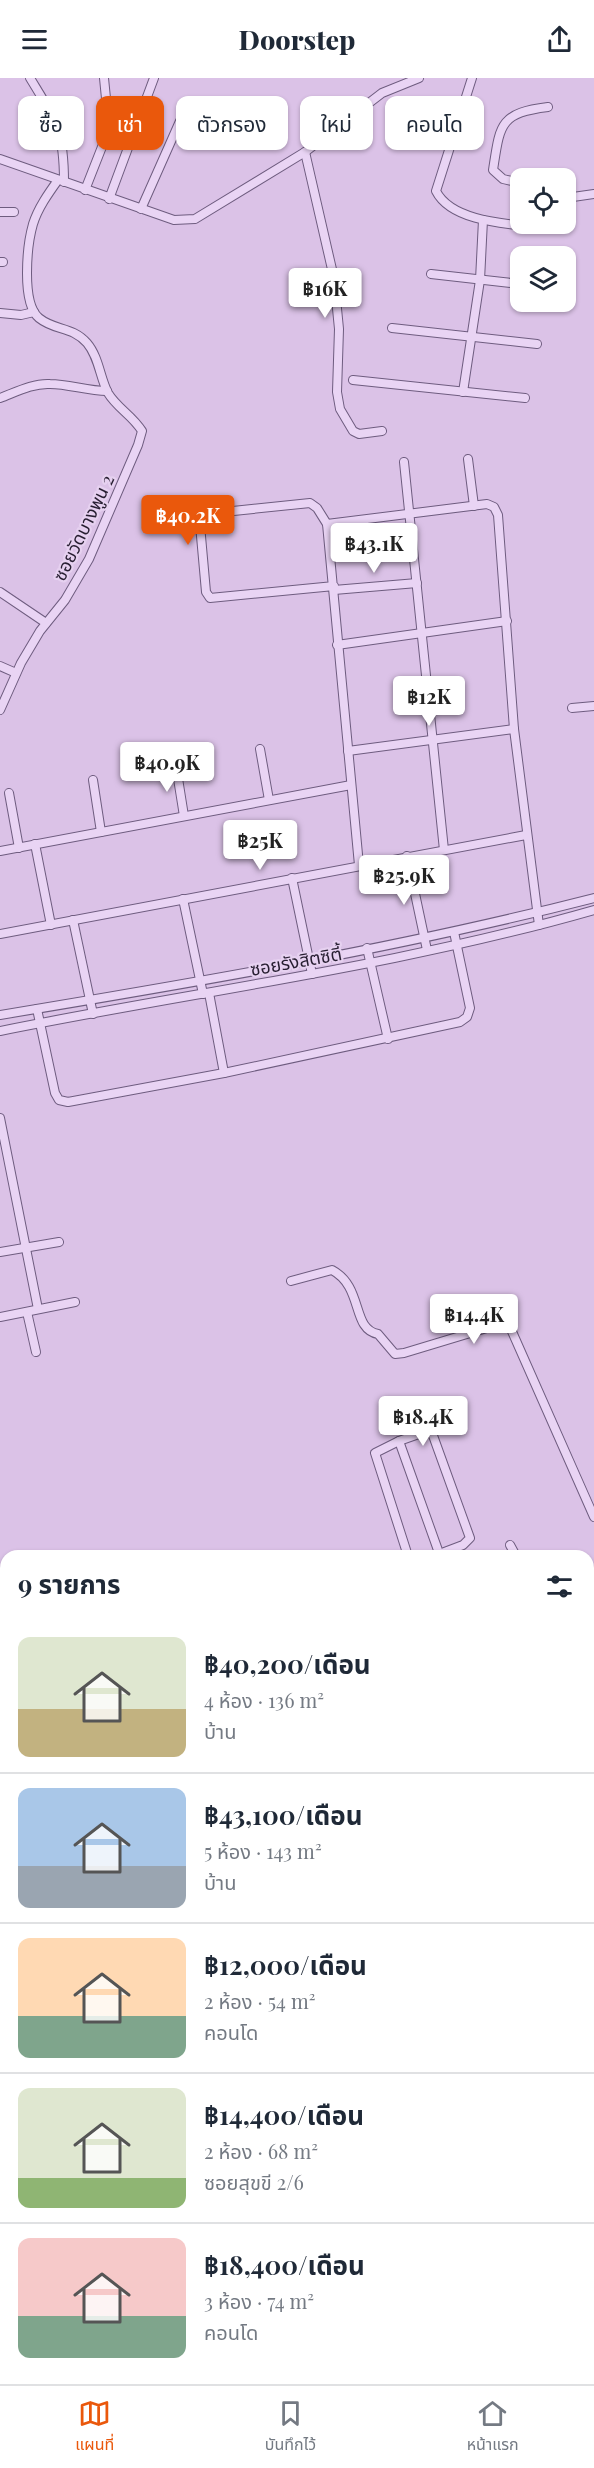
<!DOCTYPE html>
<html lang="th">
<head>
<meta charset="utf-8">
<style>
	:root { --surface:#fff; --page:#f6f6f7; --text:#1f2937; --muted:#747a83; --line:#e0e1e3; --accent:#ea580c }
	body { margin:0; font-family:"Playfair Display","Noto Sans Thai",serif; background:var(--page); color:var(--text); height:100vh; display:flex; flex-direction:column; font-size:22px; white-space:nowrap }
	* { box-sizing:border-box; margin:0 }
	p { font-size:20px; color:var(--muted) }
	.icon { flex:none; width:33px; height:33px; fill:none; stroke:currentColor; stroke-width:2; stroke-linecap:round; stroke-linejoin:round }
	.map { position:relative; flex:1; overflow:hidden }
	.side { position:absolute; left:0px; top:1472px; width:594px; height:836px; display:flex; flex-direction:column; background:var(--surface); border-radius:18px 18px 0 0; box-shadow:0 2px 4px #0004 }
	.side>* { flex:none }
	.banner { position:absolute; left:18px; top:18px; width:558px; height:54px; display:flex; gap:12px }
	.tools { position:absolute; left:510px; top:90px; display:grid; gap:12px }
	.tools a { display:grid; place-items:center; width:66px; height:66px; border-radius:12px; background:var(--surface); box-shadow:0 2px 4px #0004; font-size:30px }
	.price { position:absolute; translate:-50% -51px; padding:0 14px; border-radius:6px; background:#fff; color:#222; font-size:20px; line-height:39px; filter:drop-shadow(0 2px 3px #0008) }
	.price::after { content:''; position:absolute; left:50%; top:36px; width:18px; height:14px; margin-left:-9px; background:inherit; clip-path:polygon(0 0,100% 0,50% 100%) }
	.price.selected { background:var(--accent); color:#fff }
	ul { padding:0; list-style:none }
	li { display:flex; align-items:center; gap:18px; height:150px; padding:0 18px }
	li+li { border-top:2px solid var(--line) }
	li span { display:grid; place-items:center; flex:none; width:168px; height:120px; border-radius:12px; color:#555 }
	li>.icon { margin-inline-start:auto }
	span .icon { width:72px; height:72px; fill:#fffc; stroke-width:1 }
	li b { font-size:26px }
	h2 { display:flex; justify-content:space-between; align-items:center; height:72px; padding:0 18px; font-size:26px }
	.pill { padding:0 21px; border-radius:12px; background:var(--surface); box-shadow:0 2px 4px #0004; font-size:21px; line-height:54px }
	.pill.selected { background:var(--accent); color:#fff }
	header { display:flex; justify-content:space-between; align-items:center; height:78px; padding:0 18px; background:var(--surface); font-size:27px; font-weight:800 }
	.dock { display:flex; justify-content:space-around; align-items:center; height:84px; border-top:2px solid var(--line); background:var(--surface); font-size:16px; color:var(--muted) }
	.dock a { display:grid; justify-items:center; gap:3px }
	.dock .selected { color:var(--accent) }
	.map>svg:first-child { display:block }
	.green { fill:#c498c0 }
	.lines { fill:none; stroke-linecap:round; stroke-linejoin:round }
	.minor-casing { stroke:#6e5c7f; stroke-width:10 }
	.minor { stroke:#e9d4f4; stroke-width:8 }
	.labels { text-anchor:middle; stroke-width:4.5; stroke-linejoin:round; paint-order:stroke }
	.street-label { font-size:18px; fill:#271e31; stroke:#e6d1f0 }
</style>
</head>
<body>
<header><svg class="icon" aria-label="menu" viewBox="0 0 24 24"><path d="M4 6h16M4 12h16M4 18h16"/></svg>Doorstep<svg class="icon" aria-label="share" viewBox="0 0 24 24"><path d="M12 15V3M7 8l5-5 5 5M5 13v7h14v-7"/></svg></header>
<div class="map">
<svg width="594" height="2306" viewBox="0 0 594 2306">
	<rect width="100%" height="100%" fill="#dbc2e7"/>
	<!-- green -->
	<g class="green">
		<path d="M0,1619L6,1627V1911L0,1908Z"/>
		<path d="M0,2118L6,2124V2190L0,2197Z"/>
	</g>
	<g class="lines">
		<defs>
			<g id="minor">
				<path d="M30,0C56,43 64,52 64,104"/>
				<path d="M472,0L436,113C452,145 512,146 544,150"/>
				<path d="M305,74L334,200L339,251L337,314L340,331L353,353L359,356L382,353"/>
				<path d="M0,81L174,142L195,141L305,74L382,15L419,0"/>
				<path d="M520,105L503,101L493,92C500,47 499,35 548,29"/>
				<path d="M85,112L109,51L104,0"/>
				<path d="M566,120L594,116"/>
				<path d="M109,121L154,0"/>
				<path d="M141,131L180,43"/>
				<path d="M0,134H14"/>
				<path d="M0,184H3"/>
				<path d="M431,196L520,206"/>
				<path d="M0,235L21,237L34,234"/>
				<path d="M392,250L537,266"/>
				<path d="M353,302L525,320"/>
				<path d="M463,314L480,202L483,142"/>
				<path d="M0,320C16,314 33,305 50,306C69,306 87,313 107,313"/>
				<path d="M468,381L474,428"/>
				<path d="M404,384L444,772"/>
				<path d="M327,446L487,426L494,429L498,437L514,651L539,847"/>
				<path d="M334,508L210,520L206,514L200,447L205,438L214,435L310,425L317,430L327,446L359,787"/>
				<path d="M334,512L417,505"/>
				<path d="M0,514L46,545"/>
				<path d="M337,567L507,543"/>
				<path d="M0,588L16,595"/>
				<path d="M572,630L594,628"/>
				<path d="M0,632L21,585L40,553L65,522L89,481L138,367L142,353C132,337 117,330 108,315C100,300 99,279 87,265C72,248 55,253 39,240C21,225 27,167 33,146C38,130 48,116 58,102"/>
				<path d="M260,671L269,722"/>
				<path d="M348,673L514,651"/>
				<path d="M176,688L184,738"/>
				<path d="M93,702L101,754"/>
				<path d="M9,715L19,770"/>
				<path d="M35,766L51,847"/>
				<path d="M0,773L351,707"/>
				<path d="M407,778L427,872"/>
				<path d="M292,800L312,896"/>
				<path d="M183,821L203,916"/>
				<path d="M73,842L93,936"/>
				<path d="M0,856L526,757"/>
				<path d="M367,870L388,961"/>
				<path d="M209,915L224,995"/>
				<path d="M37,931L55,1015L59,1022L68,1024L224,995L460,944L467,939L470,930L454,854"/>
				<path d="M0,937C199,904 399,870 594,820"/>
				<path d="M0,953C198,913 399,888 594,832"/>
				<path d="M0,1040L38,1231"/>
				<path d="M0,1174L59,1164"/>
				<path d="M291,1203L332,1192C364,1209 351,1251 378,1256L395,1276L404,1275L500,1246L510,1249L594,1439"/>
				<path d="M27,1234L36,1274"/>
				<path d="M0,1239L75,1224"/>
				<path d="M431,1352L470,1460L463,1467L434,1478"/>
				<path d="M399,1363L439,1475"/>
				<path d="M510,1467L516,1478"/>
				<path d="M408,1478L375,1375L399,1363L453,1344"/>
				<path d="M0,1543L6,1554"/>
				<path d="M588,1603L594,1613"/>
				<path d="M588,1633L594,1630"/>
				<path d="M588,1739L594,1750"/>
				<path d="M588,1772L594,1768"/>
				<path d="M588,1811L594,1821"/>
				<path d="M0,1818L6,1808"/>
				<path d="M588,2021L594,2032"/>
				<path d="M588,2053L594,2049"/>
				<path d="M0,2131L6,2137"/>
				<path d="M588,2166L594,2177"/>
				<path d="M346,2301L349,2306"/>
				<path d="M424,2301L427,2306"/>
				<path d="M504,2301L507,2306"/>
				<path d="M583,2301L586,2306"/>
				<path d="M218,2306L224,2301"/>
			</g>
		</defs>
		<!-- minor casing -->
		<use href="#minor" class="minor-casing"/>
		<!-- minor -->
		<use href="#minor" class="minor"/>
	</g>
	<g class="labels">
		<!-- street labels -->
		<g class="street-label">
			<text transform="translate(84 450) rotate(-64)" y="6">ซอยวัดบางพูน 2</text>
			<text transform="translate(296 884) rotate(-10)" y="6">ซอยรังสิตซิตี้</text>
		</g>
	</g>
</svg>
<div class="tools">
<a><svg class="icon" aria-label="locate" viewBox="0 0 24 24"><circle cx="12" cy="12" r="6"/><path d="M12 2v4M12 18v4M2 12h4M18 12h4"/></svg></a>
<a><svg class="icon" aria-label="layers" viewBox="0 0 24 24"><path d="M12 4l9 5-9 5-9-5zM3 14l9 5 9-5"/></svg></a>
</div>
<b class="price" style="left:325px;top:241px">฿16K</b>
<b class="price selected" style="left:188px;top:468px">฿40.2K</b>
<b class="price" style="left:374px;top:496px">฿43.1K</b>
<b class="price" style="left:429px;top:649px">฿12K</b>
<b class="price" style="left:167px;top:715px">฿40.9K</b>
<b class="price" style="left:260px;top:793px">฿25K</b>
<b class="price" style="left:404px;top:828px">฿25.9K</b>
<b class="price" style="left:474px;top:1267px">฿14.4K</b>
<b class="price" style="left:423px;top:1369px">฿18.4K</b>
<div class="banner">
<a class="pill">ซื้อ</a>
<a class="pill selected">เช่า</a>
<a class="pill">ตัวกรอง</a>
<a class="pill">ใหม่</a>
<a class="pill">คอนโด</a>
</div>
<section class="side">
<h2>9 รายการ<svg class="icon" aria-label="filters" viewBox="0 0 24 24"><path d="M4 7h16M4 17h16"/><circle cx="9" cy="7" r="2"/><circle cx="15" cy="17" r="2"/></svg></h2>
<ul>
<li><span style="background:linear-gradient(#dfe7d0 60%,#c2b280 0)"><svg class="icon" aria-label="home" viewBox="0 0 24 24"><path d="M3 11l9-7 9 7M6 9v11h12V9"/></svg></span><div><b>฿40,200/เดือน</b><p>4 ห้อง · 136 m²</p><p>บ้าน</p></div></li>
<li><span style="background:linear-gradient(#a9c7e8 65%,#9aa5b1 0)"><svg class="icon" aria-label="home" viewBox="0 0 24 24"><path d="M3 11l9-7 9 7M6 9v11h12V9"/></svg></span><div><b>฿43,100/เดือน</b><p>5 ห้อง · 143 m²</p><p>บ้าน</p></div></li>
<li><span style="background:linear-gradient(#ffd9b3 65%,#7fa58c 0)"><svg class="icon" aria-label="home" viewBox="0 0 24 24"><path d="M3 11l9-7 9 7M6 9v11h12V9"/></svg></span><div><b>฿12,000/เดือน</b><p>2 ห้อง · 54 m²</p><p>คอนโด</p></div></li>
<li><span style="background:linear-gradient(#dfe7d0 75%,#8fb573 0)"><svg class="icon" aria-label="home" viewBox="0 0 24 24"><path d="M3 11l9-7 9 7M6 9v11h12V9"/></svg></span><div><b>฿14,400/เดือน</b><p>2 ห้อง · 68 m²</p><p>ซอยสุขขี 2/6</p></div></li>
<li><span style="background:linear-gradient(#f6c9c9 65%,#7fa58c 0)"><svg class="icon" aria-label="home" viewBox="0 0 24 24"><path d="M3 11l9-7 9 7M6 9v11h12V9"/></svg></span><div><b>฿18,400/เดือน</b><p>3 ห้อง · 74 m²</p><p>คอนโด</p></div></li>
</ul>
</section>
</div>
<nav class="dock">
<a class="selected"><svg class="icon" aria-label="map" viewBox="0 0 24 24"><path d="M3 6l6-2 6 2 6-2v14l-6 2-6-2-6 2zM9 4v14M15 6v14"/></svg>แผนที่</a>
<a><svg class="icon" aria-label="saved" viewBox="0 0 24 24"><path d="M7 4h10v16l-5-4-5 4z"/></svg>บันทึกไว้</a>
<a><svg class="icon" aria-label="home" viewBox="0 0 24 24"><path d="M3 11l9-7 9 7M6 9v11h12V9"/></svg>หน้าแรก</a>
</nav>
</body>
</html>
